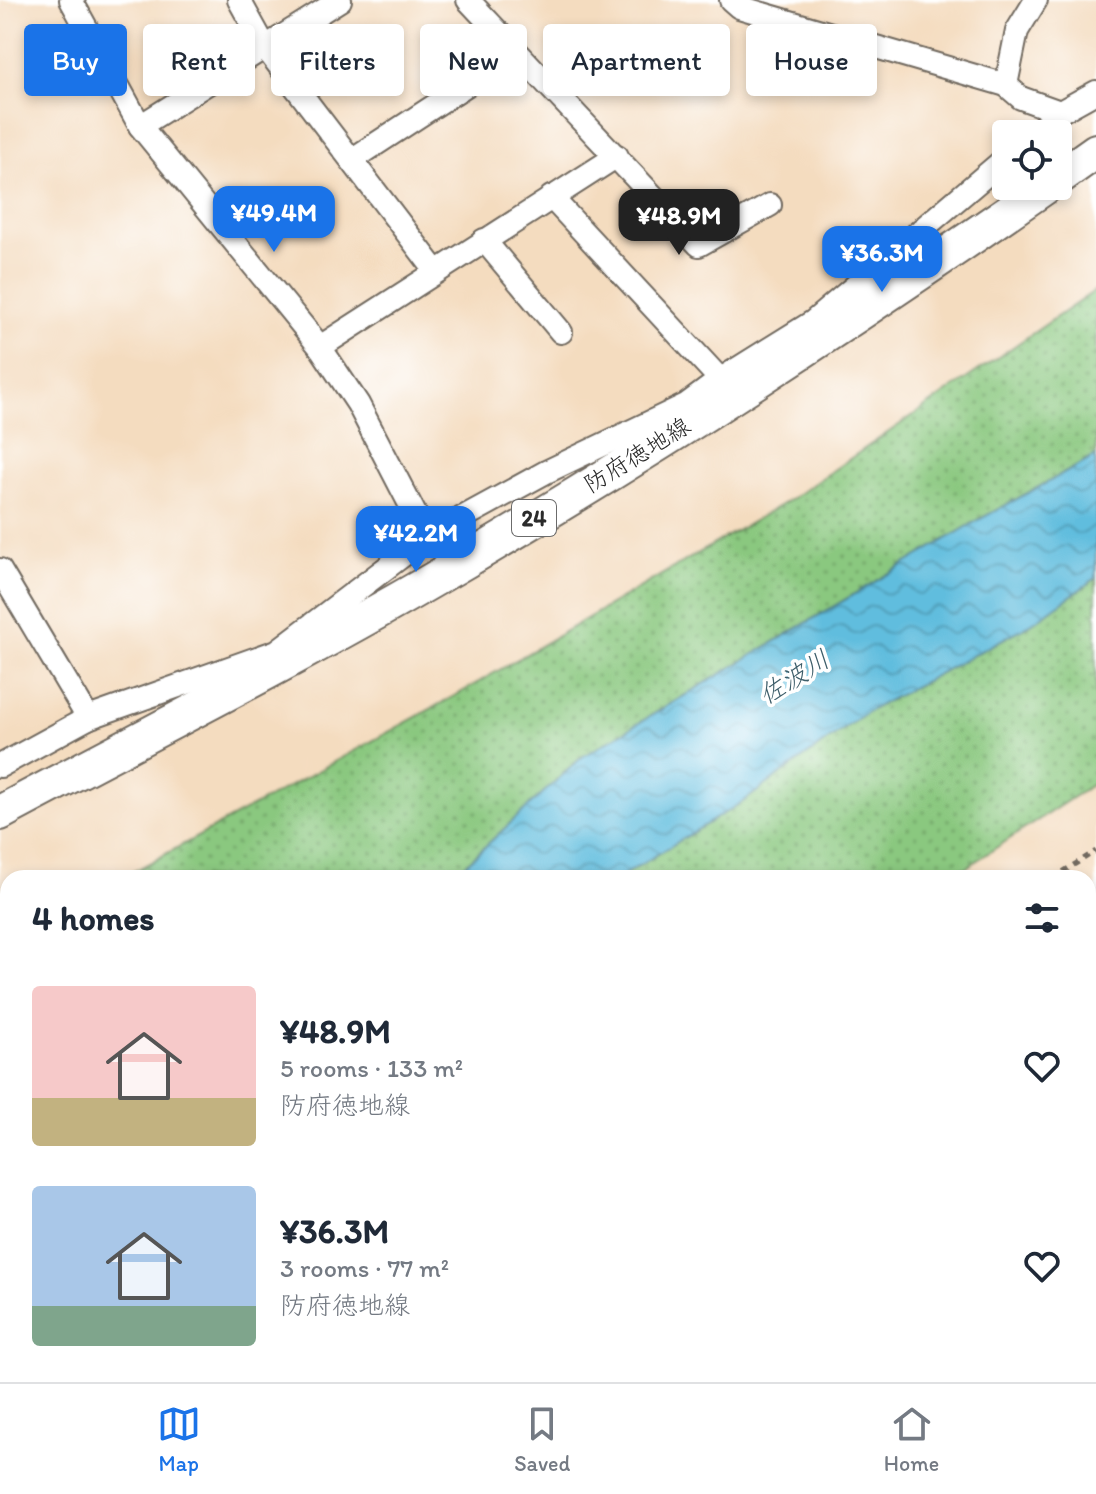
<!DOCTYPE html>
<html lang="en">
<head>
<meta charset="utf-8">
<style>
	:root { --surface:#fff; --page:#f6f6f7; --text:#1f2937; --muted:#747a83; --line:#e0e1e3; --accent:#1a73e8 }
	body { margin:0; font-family:Itim,"Klee One",sans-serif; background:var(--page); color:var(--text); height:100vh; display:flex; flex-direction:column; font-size:30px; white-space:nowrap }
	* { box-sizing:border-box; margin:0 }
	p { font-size:26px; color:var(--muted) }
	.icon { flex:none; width:44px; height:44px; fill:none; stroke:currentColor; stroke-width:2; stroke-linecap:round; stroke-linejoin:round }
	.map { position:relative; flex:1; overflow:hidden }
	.drawer { position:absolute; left:0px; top:870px; width:1096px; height:512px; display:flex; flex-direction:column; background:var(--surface); border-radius:24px 24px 0 0; box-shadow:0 4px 12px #0003 }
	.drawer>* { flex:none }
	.guide { position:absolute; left:24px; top:24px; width:1048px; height:72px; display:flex; gap:16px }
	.buttons { position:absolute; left:992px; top:120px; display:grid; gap:16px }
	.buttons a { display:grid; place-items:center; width:80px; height:80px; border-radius:8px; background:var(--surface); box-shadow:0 4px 12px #0003; font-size:40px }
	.price { position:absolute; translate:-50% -68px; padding:0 18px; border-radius:16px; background:var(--accent); color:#fff; font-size:26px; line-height:52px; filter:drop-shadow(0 2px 4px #0008) }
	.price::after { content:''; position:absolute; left:50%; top:48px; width:24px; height:18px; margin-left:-12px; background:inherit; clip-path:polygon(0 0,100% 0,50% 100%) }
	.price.on { background:#222; color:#fff }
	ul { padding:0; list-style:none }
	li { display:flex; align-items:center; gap:24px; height:200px; padding:0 32px }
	li span { display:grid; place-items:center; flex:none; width:224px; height:160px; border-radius:8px; color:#555 }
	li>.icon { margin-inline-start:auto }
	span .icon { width:96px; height:96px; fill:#fffc; stroke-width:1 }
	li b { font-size:34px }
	h2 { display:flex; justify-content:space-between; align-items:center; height:96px; padding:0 32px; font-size:34px }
	.pill { padding:0 28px; border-radius:8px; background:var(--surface); box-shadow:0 4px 12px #0003; font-size:28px; line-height:72px }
	.pill.on { background:var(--accent); color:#fff }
	.tabs { display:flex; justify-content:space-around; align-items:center; height:112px; border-top:2px solid var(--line); background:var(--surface); font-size:22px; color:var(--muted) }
	.tabs a { display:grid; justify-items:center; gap:4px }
	.tabs .on { color:var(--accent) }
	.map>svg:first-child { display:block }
	.grass { fill:url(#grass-dots); stroke:#5a7a55; stroke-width:2 }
	.water { fill:url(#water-waves); stroke:#467484; stroke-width:2 }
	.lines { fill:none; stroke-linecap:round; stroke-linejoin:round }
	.stream { stroke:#60bdde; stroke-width:8 }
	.street-casing { stroke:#71695f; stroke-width:26 }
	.secondary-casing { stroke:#71695f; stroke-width:34 }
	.primary-casing { stroke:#71695f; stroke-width:38 }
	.path { stroke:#71695f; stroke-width:5; stroke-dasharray:6 6; stroke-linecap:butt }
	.street { stroke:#fff; stroke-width:22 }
	.secondary { stroke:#fff; stroke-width:30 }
	.primary { stroke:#fff; stroke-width:34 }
	.labels { text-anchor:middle; stroke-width:7; stroke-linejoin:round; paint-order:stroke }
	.shield { fill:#fff; stroke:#6b6b6b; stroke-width:2 }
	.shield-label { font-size:22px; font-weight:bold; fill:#2b2b2b }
	.street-label { font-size:24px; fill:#2b2b2b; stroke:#fff }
	.water-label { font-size:26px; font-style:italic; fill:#3e5e6a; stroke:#fff }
</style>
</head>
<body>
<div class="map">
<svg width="1096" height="1382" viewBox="0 0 1096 1382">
	<defs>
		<pattern id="grass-dots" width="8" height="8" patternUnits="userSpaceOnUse" patternTransform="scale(2)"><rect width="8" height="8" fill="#8ac87f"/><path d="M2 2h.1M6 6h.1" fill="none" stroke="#71a368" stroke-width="1.8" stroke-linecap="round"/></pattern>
		<pattern id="water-waves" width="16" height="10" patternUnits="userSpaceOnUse" patternTransform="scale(2)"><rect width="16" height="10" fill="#60bdde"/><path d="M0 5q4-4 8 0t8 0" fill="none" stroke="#4f9ab4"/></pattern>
	</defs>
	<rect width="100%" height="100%" fill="#fff"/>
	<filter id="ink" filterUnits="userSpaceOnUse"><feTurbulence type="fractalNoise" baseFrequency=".0125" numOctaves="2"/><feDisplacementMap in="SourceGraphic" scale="16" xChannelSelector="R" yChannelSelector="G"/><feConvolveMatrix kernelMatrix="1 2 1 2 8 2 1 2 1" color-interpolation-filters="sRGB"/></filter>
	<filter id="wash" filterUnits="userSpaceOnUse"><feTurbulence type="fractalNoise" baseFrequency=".006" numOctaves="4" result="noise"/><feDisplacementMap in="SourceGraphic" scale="32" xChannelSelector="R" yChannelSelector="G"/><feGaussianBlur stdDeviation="1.8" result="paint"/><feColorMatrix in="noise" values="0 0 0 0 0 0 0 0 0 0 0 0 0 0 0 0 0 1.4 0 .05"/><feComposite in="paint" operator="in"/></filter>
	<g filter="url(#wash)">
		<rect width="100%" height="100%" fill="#f4dcbf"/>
		<!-- grass -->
		<g class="grass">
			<path d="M1096,290V456L980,519L582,757L451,878H122L460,693L791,499Z"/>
			<path d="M1096,578V782L950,878H619L744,801L867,712L1031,624Z"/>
			<path d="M8,940V1280L0,1285V944Z"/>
			<path d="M8,1355V1374H104L89,1382H0V1360Z"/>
		</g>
		<!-- water -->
		<g class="water">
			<path d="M1096,456V578L1031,624L867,712L744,801L619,878H451L582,757L980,519Z"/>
			<path d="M8,1280V1355L0,1360V1285Z"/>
		</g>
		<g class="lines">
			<!-- stream -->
			<g class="stream">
				<path d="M1088,1024L1096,1018"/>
				<path d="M469,1382L484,1374"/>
			</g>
		</g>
	</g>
	<g filter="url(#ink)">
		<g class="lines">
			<defs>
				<g id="street">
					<path d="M71,0L140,126L320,347L358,404L427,537"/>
					<path d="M239,0L265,47L436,271"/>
					<path d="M468,0L699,245L770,205"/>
					<path d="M731,0L739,7L1006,85L1021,98L1060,112"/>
					<path d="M1006,85L1017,31L1036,0"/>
					<path d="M140,126L340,0"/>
					<path d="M1034,134L1060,112L1096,92"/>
					<path d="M353,159L517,52"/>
					<path d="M551,197L730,390"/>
					<path d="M484,240L561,332"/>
					<path d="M320,347L617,156"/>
					<path d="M0,570L88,718"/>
					<path d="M0,766L88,718L277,651L427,537L546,472L686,405L721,379L814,321L1006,158"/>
					<path d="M1088,1136L1096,1128"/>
					<path d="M1088,1256L1096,1263"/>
					<path d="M374,1382L389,1374"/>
					<path d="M804,1382L815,1374"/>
				</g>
				<g id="secondary">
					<path d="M1088,989L1096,984"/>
					<path d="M536,1382L546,1374"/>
				</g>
				<g id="primary">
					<path d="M1058,178L1096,151"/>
					<path d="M0,813C149,733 302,657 448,571C653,452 852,321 1046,186"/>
				</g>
			</defs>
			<!-- street casing -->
			<use href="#street" class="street-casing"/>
			<!-- secondary casing -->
			<use href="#secondary" class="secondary-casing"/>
			<!-- primary casing -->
			<use href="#primary" class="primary-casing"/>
			<!-- path -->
			<g class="path">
				<path d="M1053,878L1096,851"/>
				<path d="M1088,915L1096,910"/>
				<path d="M188,1382L204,1374"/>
				<path d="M295,1382L311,1374"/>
			</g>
			<!-- street -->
			<use href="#street" class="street"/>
			<!-- secondary -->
			<use href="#secondary" class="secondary"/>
			<!-- primary -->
			<use href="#primary" class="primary"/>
		</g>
	</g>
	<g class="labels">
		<!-- shield labels -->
		<rect class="shield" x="512" y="500" width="44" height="36" rx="6"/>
		<g class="shield-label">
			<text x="534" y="526">24</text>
		</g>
		<!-- street labels -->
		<g class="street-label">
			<text transform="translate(637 455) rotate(-32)" y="8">防府徳地線</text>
		</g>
		<!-- water labels -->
		<g class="water-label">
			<text transform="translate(794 677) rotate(-32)" y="9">佐波川</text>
		</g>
	</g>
</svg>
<div class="buttons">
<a><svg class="icon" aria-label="locate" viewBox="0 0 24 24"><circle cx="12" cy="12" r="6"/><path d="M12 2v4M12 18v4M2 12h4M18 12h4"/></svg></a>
</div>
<b class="price" style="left:274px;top:254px">¥49.4M</b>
<b class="price on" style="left:679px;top:257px">¥48.9M</b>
<b class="price" style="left:882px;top:294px">¥36.3M</b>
<b class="price" style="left:416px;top:574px">¥42.2M</b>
<div class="guide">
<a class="pill on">Buy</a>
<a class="pill">Rent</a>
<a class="pill">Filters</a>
<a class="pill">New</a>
<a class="pill">Apartment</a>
<a class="pill">House</a>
</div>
<section class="drawer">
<h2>4 homes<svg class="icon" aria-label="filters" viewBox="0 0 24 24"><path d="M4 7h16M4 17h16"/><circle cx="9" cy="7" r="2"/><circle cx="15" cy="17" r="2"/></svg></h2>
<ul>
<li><span style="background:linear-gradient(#f6c9c9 70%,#c2b280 0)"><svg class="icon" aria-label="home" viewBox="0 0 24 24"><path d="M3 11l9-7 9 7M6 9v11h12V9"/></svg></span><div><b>¥48.9M</b><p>5 rooms · 133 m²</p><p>防府徳地線</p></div><svg class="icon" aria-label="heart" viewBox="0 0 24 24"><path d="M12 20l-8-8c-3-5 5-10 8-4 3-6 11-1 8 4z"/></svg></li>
<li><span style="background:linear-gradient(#a9c7e8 75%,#7fa58c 0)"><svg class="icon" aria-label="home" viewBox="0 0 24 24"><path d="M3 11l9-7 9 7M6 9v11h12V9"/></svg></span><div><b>¥36.3M</b><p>3 rooms · 77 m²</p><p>防府徳地線</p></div><svg class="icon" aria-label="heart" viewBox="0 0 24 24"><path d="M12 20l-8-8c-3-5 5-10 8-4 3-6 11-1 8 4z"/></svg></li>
</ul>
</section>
</div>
<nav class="tabs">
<a class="on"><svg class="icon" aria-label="map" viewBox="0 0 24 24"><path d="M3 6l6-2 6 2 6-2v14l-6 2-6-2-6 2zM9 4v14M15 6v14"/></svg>Map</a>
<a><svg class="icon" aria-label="saved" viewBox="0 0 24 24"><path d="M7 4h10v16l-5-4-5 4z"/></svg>Saved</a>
<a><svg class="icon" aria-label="home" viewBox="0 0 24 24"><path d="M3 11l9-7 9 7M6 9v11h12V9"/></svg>Home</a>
</nav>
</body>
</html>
